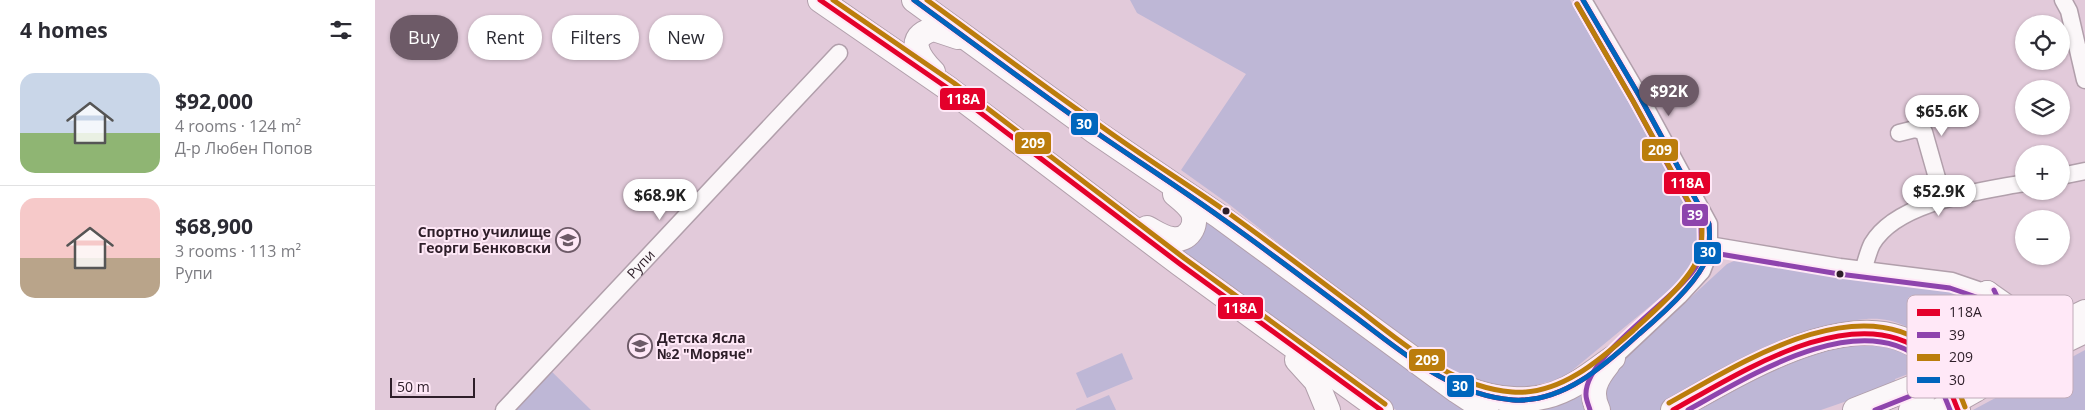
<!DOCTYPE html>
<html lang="en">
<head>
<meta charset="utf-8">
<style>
	:root { --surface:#fff; --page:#f7f7f7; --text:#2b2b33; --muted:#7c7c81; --line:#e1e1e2; --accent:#6d5a67 }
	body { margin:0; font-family:"Open Sans",sans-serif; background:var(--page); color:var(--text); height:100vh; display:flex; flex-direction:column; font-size:19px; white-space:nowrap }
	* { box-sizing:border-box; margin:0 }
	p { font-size:16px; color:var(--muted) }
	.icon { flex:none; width:28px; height:28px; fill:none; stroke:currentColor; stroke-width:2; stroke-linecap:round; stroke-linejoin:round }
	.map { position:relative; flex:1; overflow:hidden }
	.sheet { display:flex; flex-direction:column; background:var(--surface); width:375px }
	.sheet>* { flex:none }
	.banner { position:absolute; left:15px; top:15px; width:475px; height:45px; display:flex; gap:10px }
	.controls { position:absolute; left:1640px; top:15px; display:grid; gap:10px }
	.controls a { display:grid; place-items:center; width:55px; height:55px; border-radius:50%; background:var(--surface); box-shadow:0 1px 4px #0004; font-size:25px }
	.scale { position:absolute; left:15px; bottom:12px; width:85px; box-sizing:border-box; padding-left:5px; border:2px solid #2e1e29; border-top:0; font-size:14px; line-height:18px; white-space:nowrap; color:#2e1e29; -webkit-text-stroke:4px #ffe8f7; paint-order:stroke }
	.price { position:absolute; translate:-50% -42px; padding:0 11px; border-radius:18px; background:#fff; color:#222; font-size:16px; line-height:32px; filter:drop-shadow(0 1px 2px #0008) }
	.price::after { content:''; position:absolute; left:50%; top:30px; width:15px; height:11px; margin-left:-8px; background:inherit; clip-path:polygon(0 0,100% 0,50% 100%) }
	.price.current { background:var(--accent); color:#fff }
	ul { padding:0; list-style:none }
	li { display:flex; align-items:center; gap:15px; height:125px; padding:0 20px }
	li+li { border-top:1px solid var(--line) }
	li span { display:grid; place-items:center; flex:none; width:140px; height:100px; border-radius:15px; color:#555 }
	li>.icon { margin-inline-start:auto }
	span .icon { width:60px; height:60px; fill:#fffc; stroke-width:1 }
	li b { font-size:21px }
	h2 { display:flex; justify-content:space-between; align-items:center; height:60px; padding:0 20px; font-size:21px }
	.chip { padding:0 18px; border-radius:22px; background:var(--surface); box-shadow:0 1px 4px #0004; font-size:18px; line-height:45px }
	.chip.current { background:var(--accent); color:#fff }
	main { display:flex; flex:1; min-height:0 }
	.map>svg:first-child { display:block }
	.green { fill:#beb7d6 }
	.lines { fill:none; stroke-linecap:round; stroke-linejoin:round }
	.minor-casing { stroke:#b19fab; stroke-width:19 }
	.major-casing { stroke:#b19fab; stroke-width:22 }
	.highway-casing { stroke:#b19fab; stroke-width:26 }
	.minor { stroke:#fbf7f9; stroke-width:16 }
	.major { stroke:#fbf7f9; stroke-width:20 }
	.highway { stroke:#fbf7f9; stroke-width:24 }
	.highway-bridge-casing { stroke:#b19fab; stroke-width:26; stroke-linecap:butt }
	.highway-bridge { stroke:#fbf7f9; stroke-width:24 }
	.bus-1-casing { stroke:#ffe8f7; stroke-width:9 }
	.bus-2-casing { stroke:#ffe8f7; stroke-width:9 }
	.bus-3-casing { stroke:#ffe8f7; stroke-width:9 }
	.bus-4-casing { stroke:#ffe8f7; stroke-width:9 }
	.bus-1 { stroke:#e4002b; stroke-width:5 }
	.bus-2 { stroke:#8e44ad; stroke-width:5 }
	.bus-3 { stroke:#bb7d0c; stroke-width:5 }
	.bus-4 { stroke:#0065bd; stroke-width:5 }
	.bus-dot { fill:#2e1e29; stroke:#ffe8f7; stroke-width:2 }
	.labels { text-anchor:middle; stroke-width:4; stroke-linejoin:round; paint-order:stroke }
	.poi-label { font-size:14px; font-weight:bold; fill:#2e1e29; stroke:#ffe8f7; text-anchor:end }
	.street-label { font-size:14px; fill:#2e1e29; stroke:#ffe8f7 }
	.key { fill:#ffe8f7; stroke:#c0abb9; stroke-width:1 }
	.key-label { font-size:14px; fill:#2e1e29 }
	.line-badge { stroke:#ffe8f7; stroke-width:2 }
	.badge-label { font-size:14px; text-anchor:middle; font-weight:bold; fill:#fff }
</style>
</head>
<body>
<main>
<section class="sheet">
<h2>4 homes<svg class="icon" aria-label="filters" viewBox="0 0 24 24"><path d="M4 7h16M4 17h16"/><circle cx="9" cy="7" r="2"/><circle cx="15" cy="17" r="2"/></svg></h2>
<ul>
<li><span style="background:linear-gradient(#c9d6e8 60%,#8fb573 0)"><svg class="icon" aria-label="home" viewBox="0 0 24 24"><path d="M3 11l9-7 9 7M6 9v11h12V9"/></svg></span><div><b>$92,000</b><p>4 rooms · 124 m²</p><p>Д-р Любен Попов</p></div></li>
<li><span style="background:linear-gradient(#f6c9c9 60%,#b9a48a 0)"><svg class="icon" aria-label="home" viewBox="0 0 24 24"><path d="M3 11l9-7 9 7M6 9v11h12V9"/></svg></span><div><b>$68,900</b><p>3 rooms · 113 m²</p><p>Рупи</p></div></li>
</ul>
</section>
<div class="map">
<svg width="1710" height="410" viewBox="0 0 1710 410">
	<rect width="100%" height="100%" fill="#e2cada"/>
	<!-- green -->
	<g class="green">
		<path d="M755,0H1195L1327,230L1325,265L1188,378L1141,390L1084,377L950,280L855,205L806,170L871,74L762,13Z"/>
		<path d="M826,216L1100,410H1021L799,246Z"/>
		<path d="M1359,261H1376L1588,288L1611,303V322C1596,333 1578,338 1563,349C1526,317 1505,313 1458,325L1287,410H1231L1229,377L1352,264Z"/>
		<path d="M1502,336L1554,366L1520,379L1521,384L1446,410H1312L1392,365Z"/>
		<path d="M1710,350V410H1598Z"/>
		<path d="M747,353L758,379L712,398L701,373Z"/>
		<path d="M171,366L216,410H129Z"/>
		<path d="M1205,386L1217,410H1148Z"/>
		<path d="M734,395L741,410H701V409Z"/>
	</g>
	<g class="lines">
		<defs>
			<g id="minor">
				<path d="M1208,0L1265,97L1334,224V245L1332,258L1327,271L1304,296L1238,358"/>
				<path d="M1688,0L1694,11L1710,80"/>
				<path d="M1524,133L1540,129L1549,132L1568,199"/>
				<path d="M1686,176L1710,171"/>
				<path d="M1334,245L1465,267L1577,281L1612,293"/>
				<path d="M1488,270C1491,262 1493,252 1497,244C1522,201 1603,192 1649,183"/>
				<path id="s1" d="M129,410L464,53"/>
			</g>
			<path id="major" d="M1534,410L1559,400"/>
			<g id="highway">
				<path d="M445,0L574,89L805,264L1006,410"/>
				<path d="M539,0L719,131L844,216L1082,391L1111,410"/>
				<path d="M558,72C544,58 529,37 559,29L583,37"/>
				<path d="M772,228C780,232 788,238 797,239C813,242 824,225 817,211C813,204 806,199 800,194"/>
				<path d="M1612,293L1652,321L1667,323L1682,319"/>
				<path d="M922,360L941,381L953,410"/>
				<path d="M1597,360C1622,338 1630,323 1612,293"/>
				<path d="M1590,366L1667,333L1710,312"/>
				<path d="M1090,388C1122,401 1161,405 1193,388C1209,380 1223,368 1238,358"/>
				<path d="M1600,390L1640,365L1710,331"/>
				<path d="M1223,410C1214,391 1221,379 1233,364"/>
				<path d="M1298,410C1359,377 1486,294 1551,354C1567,369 1575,390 1583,410"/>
				<path d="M1480,410L1551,382"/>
			</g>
		</defs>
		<!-- minor casing -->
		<use href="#minor" class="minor-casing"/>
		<!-- major casing -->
		<use href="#major" class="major-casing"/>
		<!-- highway casing -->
		<use href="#highway" class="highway-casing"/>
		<!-- minor -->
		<use href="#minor" class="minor"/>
		<!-- major -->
		<use href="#major" class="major"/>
		<!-- highway -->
		<use href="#highway" class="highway"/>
		<defs>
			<g id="highway-bridge">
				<path d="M1551,382L1590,366"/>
				<path d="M1565,410L1600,390"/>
			</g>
		</defs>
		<!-- highway-bridge casing -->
		<use href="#highway-bridge" class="highway-bridge-casing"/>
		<!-- highway-bridge -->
		<use href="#highway-bridge" class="highway-bridge"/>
		<defs>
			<g id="bus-1">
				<path d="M445,0L574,89L805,264L1006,410"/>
				<path d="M539,0C599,44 658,88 719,131C761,160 803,187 845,217C889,248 932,281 975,313C1024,349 1073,395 1138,400C1188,403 1229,366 1264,334C1284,317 1323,283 1331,259C1335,248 1335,236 1334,224L1265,97L1208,0"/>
				<path d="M1298,410C1363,374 1480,297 1551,354C1568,367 1575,391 1583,410"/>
			</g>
			<g id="bus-2">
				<path d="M1202,4L1258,101L1326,226C1326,239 1328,255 1321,267C1299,301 1209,356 1211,395C1211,400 1214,406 1215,410"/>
				<path d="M1333,252L1464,274L1575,288L1610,300"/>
				<path d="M1313,410C1373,377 1483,307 1547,360C1561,372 1568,393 1575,410"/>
				<path d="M1500,410L1593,373L1613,355L1624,343L1629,325L1628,309L1619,290"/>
			</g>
			<g id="bus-3">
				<path d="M458,0L579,83L809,258L1010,404"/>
				<path d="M552,0C609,41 665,84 723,124C764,154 807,181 849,210C893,241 936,274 979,306C1027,342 1075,387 1137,392C1185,396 1226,359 1260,329C1277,313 1314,281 1322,260C1327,249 1327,238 1327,226L1258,101L1202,4"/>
				<path d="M1294,403C1363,365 1480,288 1556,348C1573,362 1582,387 1590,407"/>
			</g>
			<path id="bus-4" d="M539,0C599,44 658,88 719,131C761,160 803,187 845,217C889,248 932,281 975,313C1024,349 1073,395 1138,400C1188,403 1229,366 1264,334C1284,317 1323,283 1331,259C1335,248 1335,236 1334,224L1265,97L1208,0"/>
		</defs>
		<!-- bus-1 casing -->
		<use href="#bus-1" class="bus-1-casing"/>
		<!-- bus-2 casing -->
		<use href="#bus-2" class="bus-2-casing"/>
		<!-- bus-3 casing -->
		<use href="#bus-3" class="bus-3-casing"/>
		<!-- bus-4 casing -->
		<use href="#bus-4" class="bus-4-casing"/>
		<!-- bus-1 -->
		<use href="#bus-1" class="bus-1"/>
		<!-- bus-2 -->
		<use href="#bus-2" class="bus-2"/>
		<!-- bus-3 -->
		<use href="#bus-3" class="bus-3"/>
		<!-- bus-4 -->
		<use href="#bus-4" class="bus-4"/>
	</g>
	<!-- icons -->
	<defs>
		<symbol id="school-ring" viewBox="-11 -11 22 22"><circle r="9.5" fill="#ffe8f7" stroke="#6d5a67" stroke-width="1.5"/><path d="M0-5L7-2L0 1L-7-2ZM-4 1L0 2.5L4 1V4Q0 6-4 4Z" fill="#6d5a67"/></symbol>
	</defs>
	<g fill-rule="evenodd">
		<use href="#school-ring" x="179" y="226" width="28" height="28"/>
		<use href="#school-ring" x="251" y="332" width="28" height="28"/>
	</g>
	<!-- markers -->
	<g class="bus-dot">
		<circle cx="851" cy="211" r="4.5"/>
		<circle cx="1465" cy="274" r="4.5"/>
	</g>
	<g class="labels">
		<!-- poi labels -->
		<g class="poi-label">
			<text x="176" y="237">Спортно училище<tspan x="176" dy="16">Георги Бенковски</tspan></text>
			<text x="282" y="343" text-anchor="start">Детска Ясла<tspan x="282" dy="16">№2 "Моряче"</tspan></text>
		</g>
		<!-- street labels -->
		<g class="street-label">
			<text dy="5" stroke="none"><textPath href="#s1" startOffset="200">Рупи</textPath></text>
		</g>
	</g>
	<!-- legend -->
	<rect x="1532" y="295" width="166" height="103" rx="8" class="key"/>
	<rect x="1542" y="309" width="23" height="7" fill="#e4002b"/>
	<rect x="1542" y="332" width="23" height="6" fill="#8e44ad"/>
	<rect x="1542" y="354" width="23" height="7" fill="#bb7d0c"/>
	<rect x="1542" y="377" width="23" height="6" fill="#0065bd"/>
	<g class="key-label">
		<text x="1574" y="317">118А</text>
		<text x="1574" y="340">39</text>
		<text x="1574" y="362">209</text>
		<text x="1574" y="385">30</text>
	</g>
	<g class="line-badge">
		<rect x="564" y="87" width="47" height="24" rx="5" fill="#e4002b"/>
		<rect x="695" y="112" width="29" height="24" rx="5" fill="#0065bd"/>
		<rect x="639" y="131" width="38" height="24" rx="5" fill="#bb7d0c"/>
		<rect x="1266" y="138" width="38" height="24" rx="5" fill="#bb7d0c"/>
		<rect x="1288" y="171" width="48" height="24" rx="5" fill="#e4002b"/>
		<rect x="1306" y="203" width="28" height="24" rx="5" fill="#8e44ad"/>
		<rect x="1318" y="241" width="29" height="24" rx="5" fill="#0065bd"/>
		<rect x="842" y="296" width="47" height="24" rx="5" fill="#e4002b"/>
		<rect x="1033" y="348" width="38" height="24" rx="5" fill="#bb7d0c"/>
		<rect x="1071" y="374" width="29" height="24" rx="5" fill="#0065bd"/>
	</g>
	<g class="badge-label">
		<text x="588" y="104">118А</text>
		<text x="709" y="129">30</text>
		<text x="658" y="148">209</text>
		<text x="1285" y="155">209</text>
		<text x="1312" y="188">118А</text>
		<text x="1320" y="220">39</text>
		<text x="1333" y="257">30</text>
		<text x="865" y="313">118А</text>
		<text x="1052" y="365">209</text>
		<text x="1085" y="391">30</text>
	</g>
</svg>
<div class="controls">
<a><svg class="icon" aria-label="locate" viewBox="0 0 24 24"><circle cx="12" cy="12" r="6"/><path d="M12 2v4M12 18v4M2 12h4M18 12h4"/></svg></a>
<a><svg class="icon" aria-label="layers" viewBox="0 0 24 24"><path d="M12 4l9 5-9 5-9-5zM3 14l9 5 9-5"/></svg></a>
<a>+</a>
<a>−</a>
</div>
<div class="scale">50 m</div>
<b class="price current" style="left:1294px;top:117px">$92K</b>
<b class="price" style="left:1567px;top:137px">$65.6K</b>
<b class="price" style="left:1564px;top:217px">$52.9K</b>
<b class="price" style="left:285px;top:221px">$68.9K</b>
<div class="banner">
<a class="chip current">Buy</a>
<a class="chip">Rent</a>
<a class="chip">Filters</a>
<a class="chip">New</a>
</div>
</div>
</main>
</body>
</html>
